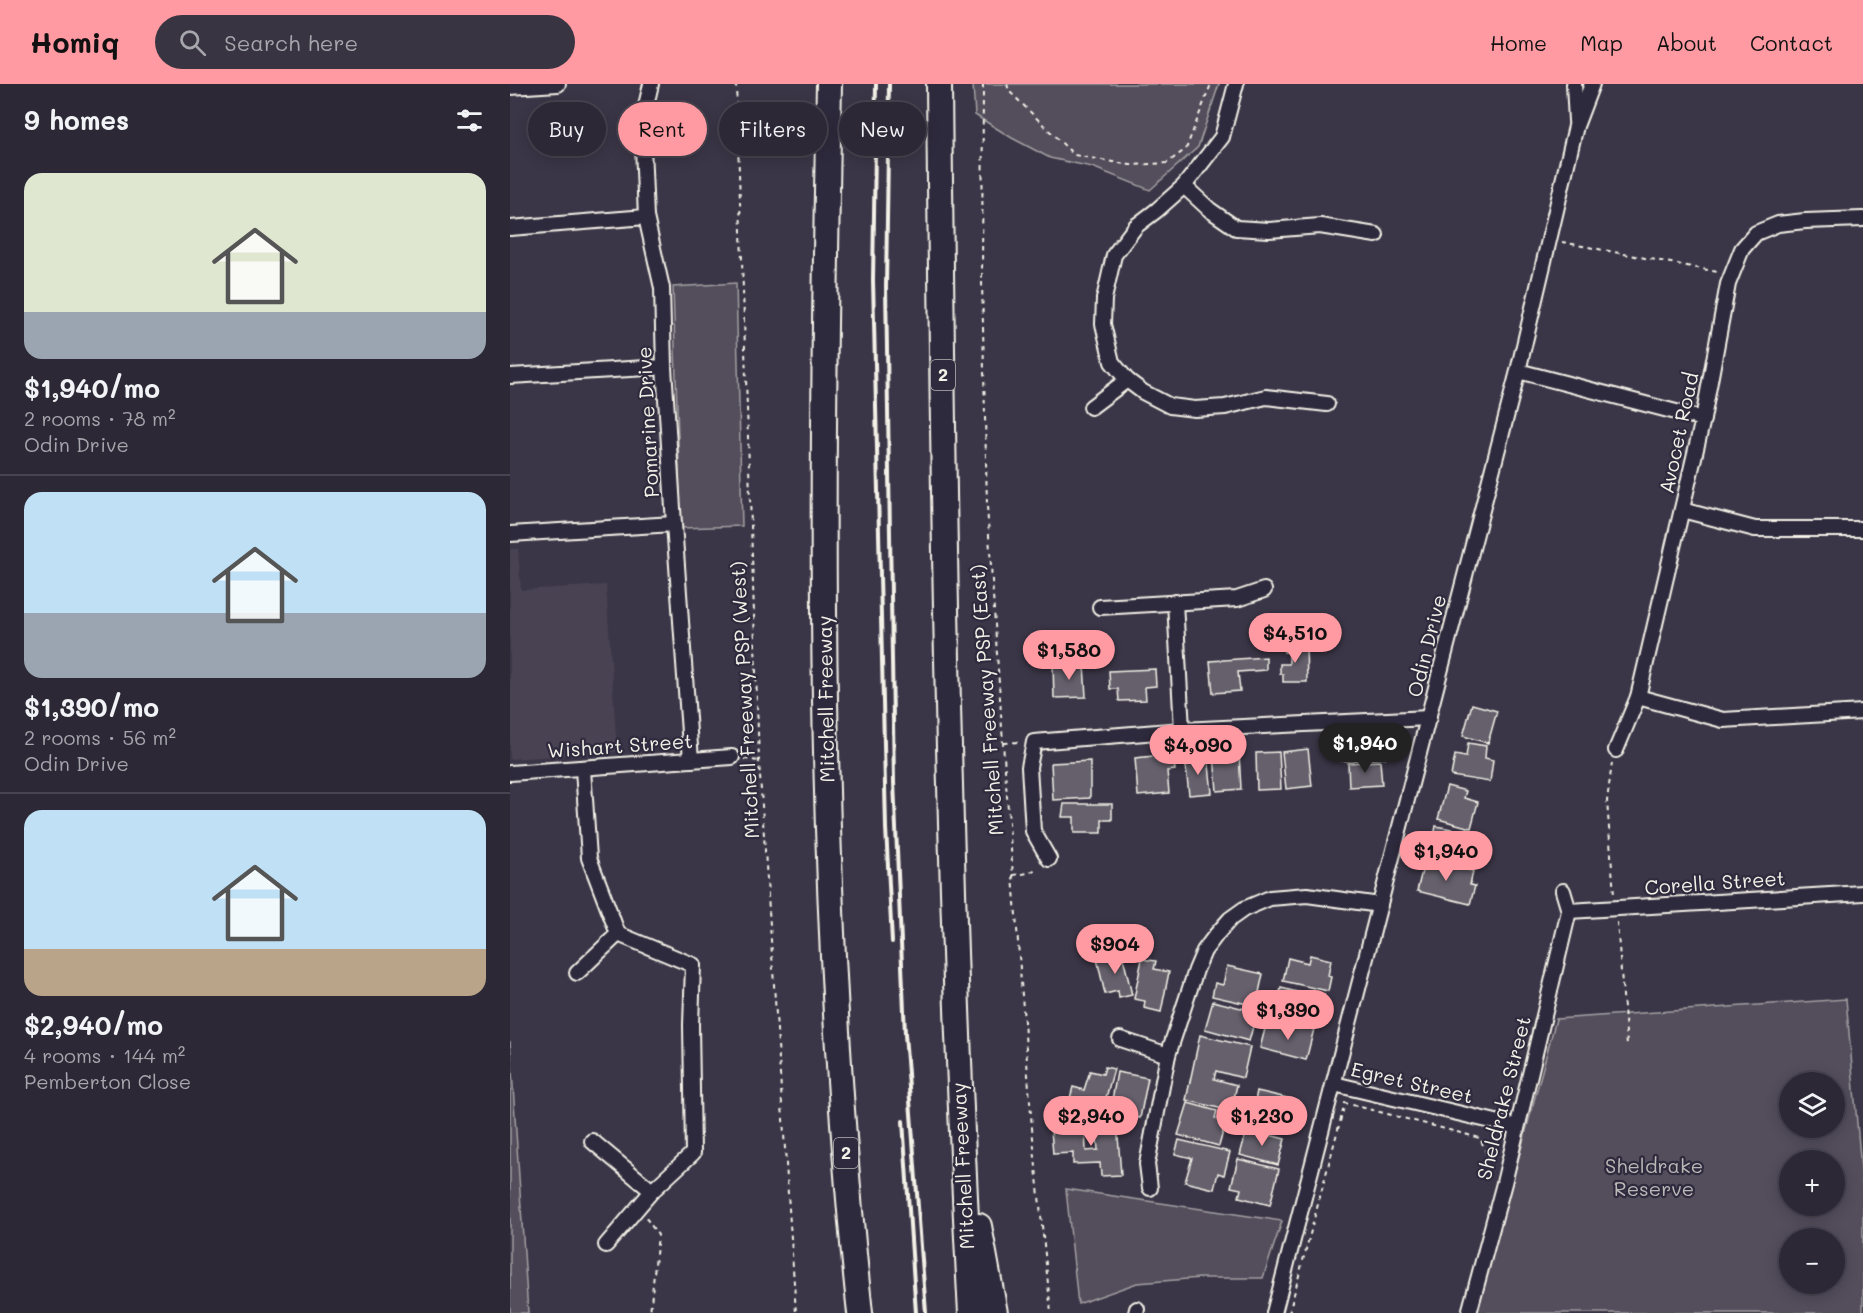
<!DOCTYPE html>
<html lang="en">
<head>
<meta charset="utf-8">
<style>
	:root { --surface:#2c2835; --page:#383441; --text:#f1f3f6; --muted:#a6a6ad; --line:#484450; --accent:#ff9aa2 }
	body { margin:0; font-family:Mali,sans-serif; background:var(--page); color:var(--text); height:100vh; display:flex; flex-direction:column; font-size:22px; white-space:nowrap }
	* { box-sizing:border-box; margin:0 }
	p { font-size:20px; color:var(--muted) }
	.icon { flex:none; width:33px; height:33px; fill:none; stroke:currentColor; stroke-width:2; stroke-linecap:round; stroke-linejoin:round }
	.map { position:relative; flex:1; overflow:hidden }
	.drawer { display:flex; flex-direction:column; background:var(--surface); width:510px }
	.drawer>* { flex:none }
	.guide { position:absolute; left:18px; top:18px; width:570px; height:54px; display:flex; gap:12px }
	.fabs { position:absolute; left:1269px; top:988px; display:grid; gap:12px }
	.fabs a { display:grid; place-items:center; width:66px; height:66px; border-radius:50%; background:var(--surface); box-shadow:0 3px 15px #0003,0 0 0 2px var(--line); font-size:30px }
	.price { position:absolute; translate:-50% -51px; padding:0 14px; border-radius:21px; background:var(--accent); color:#111; font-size:20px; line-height:39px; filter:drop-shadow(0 2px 3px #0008) }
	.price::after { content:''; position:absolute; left:50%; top:36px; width:18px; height:14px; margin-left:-9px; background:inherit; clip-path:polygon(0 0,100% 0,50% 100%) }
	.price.active { background:#222; color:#fff }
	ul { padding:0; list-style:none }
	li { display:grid; align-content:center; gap:12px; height:318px; padding:0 24px }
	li+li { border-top:2px solid var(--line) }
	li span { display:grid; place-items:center; height:186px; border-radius:18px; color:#555 }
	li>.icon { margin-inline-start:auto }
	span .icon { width:108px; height:108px; fill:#fffc; stroke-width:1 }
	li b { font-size:26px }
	h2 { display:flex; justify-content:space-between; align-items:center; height:72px; padding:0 24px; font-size:26px }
	.tag { padding:0 21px; border-radius:27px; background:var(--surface); box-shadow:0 3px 15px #0003,0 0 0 2px var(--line); font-size:21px; line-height:54px }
	.tag.active { background:var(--accent); color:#111 }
	header { display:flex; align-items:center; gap:36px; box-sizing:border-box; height:84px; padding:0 30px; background:var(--accent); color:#111 }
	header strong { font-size:28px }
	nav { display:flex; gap:33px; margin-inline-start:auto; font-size:21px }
	.search { width:420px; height:54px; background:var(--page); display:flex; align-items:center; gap:15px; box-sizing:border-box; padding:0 21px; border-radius:33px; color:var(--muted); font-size:22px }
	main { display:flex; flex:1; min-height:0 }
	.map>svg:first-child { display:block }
	.built { fill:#484352 }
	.green { fill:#534e5c; stroke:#a4a0a2; stroke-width:1.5; fill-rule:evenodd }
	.building { fill:#65616c; stroke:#f4f1e8; stroke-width:1.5 }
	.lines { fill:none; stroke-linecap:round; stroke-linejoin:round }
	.street-casing { stroke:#f4f1e8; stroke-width:18 }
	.highway-casing { stroke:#f4f1e8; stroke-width:28 }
	.path { stroke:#f4f1e8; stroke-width:2; stroke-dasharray:4.5 4.5; stroke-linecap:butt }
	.street { stroke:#2f2a3d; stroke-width:14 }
	.highway { stroke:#2f2a3d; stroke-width:24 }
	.rail { stroke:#f4f1e8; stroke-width:4 }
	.labels { text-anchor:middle; stroke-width:4.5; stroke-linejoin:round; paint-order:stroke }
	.shield { fill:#2f2a3d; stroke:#b9b5b5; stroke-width:1.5 }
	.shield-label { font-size:18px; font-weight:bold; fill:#f4f1e8 }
	.street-label { font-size:20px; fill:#f4f1e8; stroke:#2f2a3d }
	.park-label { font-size:20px; fill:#bcb8b7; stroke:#2f2a3d }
</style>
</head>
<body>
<header>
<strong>Homiq</strong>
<div class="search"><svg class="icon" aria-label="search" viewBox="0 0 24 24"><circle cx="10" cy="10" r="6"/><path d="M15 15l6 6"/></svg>Search here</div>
<nav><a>Home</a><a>Map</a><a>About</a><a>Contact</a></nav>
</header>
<main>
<section class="drawer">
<h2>9 homes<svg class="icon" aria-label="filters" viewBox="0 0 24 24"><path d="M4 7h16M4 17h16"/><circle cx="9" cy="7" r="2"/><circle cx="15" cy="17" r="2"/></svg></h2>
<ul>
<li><span style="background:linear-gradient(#dfe7d0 75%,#9aa5b1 0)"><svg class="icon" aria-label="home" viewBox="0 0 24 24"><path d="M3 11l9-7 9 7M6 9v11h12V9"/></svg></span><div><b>$1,940/mo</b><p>2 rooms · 78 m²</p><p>Odin Drive</p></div></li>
<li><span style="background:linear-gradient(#bfe0f5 65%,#9aa5b1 0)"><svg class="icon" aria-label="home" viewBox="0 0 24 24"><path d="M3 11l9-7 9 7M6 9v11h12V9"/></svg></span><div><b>$1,390/mo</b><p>2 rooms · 56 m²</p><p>Odin Drive</p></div></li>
<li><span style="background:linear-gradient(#bfe0f5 75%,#b9a48a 0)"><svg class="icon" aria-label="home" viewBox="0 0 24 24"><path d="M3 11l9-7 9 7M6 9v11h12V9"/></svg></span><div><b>$2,940/mo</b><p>4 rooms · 144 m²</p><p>Pemberton Close</p></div></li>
</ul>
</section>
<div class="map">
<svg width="1353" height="1229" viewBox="0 0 1353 1229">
	<rect width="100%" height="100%" fill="#3b3647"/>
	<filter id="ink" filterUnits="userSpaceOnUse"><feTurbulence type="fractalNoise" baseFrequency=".0167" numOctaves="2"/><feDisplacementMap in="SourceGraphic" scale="12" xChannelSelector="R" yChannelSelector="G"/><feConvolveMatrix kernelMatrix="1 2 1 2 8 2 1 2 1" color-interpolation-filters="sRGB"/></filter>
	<g filter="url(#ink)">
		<!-- built -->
		<path class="built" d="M0,465H8L11,506L96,501L107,668L0,675Z"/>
		<!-- green -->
		<g class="green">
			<path d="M463,0H709L688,63L640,106L582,83L540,74L502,54L465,31Z"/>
			<path d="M226,199L232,442L171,444L163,203Z"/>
			<path d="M1336,915L1353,1107V1229H967L1046,935ZM1280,999H1324V1044H1280ZM1280,1077H1324V1122H1280ZM1280,1155H1324V1200H1280Z"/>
			<path d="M0,957L18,1229H0Z"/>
			<path d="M556,1105L772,1137L753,1194H690L627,1199L568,1220Z"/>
		</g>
		<!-- building -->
		<g class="building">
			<path d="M774,560H796L797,598H773V590H770V580H779V568H774Z"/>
			<path d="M756,573V586L728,588L730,607L703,609L700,577Z"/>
			<path d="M574,580L576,613L544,614L543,581Z"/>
			<path d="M645,585L646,602L635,603L636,616L609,617L608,605H600L599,587Z"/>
			<path d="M962,620L987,627L978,659L953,652Z"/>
			<path d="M874,652L875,674L831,677L830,654Z"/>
			<path d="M958,659L976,662L975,674L983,676L980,698L941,692L945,671L956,673Z"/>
			<path d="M798,665L802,702L776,705L772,668Z"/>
			<path d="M769,668L771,705L747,706L746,669Z"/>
			<path d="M729,669L731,705L707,707L704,671Z"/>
			<path d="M663,670L665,686L657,687L659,709L628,712L625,674Z"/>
			<path d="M698,672L702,709L679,711L675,674Z"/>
			<path d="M580,677V714L543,716L541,679Z"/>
			<path d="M870,677L872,701L839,703L838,679Z"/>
			<path d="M937,702L956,707L954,714L968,718L961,744L928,735Z"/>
			<path d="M554,720H602V736H592V749H564V733H552Z"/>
			<path d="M926,742L952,747L950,760L968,764L965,782L920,773Z"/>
			<path d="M915,775L963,787L960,801L965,802L960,820L907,807Z"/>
			<path d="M612,869L622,911L609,914L608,907L595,910L587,875Z"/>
			<path d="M800,871L821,876L818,892L821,893L818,907L773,897L778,874L798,879Z"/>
			<path d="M632,875L646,877L644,885L659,888L651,928L634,924L635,917L624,915Z"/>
			<path d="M717,882L753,890L746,922L702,912L705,899L713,901Z"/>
			<path d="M771,904L799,911L800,908L814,911L807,941L772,932L774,924L767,922Z"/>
			<path d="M703,917L747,928L739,957L695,945Z"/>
			<path d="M779,939L804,945L796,976L750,964L756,941L777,947Z"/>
			<path d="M690,951L740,963L733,994L706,987L704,995L727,1001L721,1027L676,1016Z"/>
			<path d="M595,983L604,985L590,1035L557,1026L563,1003L574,1006L580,987L593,990Z"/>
			<path d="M607,988L638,994L630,1034L600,1028Z"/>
			<path d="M747,1007L786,1016L779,1046L741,1037Z"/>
			<path d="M678,1019L707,1027L705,1034L716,1037L709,1062L668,1051Z"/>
			<path d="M607,1039L611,1091L591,1092L590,1079L563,1080V1069L543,1070L541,1046L575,1043L576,1067L588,1066L586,1040Z"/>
			<path d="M737,1045L775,1055L768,1081L730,1071Z"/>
			<path d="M669,1056L720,1068L714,1091L708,1089L704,1105L675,1098L682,1074L665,1070Z"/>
			<path d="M728,1075L769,1085L760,1121L729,1113L731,1105L721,1103Z"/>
		</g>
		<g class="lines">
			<defs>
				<g id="street">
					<path d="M141,0L132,39L136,133L152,204L154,283L164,440L181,676"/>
					<path d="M726,0L712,53L674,102L647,126L626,142L604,171L594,215L593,240L602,278L617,296L633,308L660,322L685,325L715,323L756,313L817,320"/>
					<path d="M1064,0L1066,37"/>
					<path d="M0,3L48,0"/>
					<path d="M674,102L700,126L726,144L759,146L810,142L866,151"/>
					<path d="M0,144L136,133"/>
					<path d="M1008,287L1193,335"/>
					<path d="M0,292L154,283"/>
					<path d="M581,323L617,296"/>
					<path d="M1172,426L1245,445H1353"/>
					<path d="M0,450L164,440"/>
					<path d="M665,518L672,646"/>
					<path d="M590,523L727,515L754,506"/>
					<path d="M1128,613L1213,636L1353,628"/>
					<path d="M1106,666L1128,613L1193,335L1218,200L1232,165L1246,149L1268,140L1295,137L1353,135"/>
					<path d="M73,685L79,774L108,850L183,881L181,941L183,1069L142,1107L96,1161"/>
					<path d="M0,689L222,673"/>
					<path d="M539,775L523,747L519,683L524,658L672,646L919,634"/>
					<path d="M1059,827L1353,809"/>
					<path d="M67,889L108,850"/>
					<path d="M610,955L658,971"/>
					<path d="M824,1000L1007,1043"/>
					<path d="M82,1057L142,1107"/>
					<path d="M640,1104L637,1080L658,971L686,886L694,867L706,851L720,835L734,825L760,814L797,811L870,821"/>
					<path d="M626,1229L627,1225"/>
					<path d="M764,1229L1008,287L1066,42L1082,0"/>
					<path d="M959,1229L994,1099L1059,827L1053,807"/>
				</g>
				<g id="highway">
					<path d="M319,0C311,410 306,821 350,1229"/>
					<path d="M429,0C433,410 438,820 461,1229"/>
					<path d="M469,1142L485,1229"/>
				</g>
			</defs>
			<!-- street casing -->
			<use href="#street" class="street-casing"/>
			<!-- highway casing -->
			<use href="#highway" class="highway-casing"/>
			<!-- path -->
			<g class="path">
				<path d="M226,0L249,677L286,1229"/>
				<path d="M473,0L472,197L477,422L493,659L522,1044L541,1229"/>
				<path d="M497,0L499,7L564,71L620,81L657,79L676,65L701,0"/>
				<path d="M1052,158L1208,188"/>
				<path d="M494,659L509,658"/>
				<path d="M234,675L249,677"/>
				<path d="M1102,679L1097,717L1104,811"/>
				<path d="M503,791L519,789L528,784"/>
				<path d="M1107,838L1117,961"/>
				<path d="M136,1134L148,1151L140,1229"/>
				<path d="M779,1229L835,1019L970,1054L980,1078L977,1094L980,1095"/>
			</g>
			<!-- street -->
			<use href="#street" class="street"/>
			<!-- highway -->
			<use href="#highway" class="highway"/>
			<!-- rail -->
			<g class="rail">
				<path d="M366,0L363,196L376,744L382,858"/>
				<path d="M379,0L376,203L384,698L395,950L416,1229"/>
				<path d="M393,1037L406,1229"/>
			</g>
		</g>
	</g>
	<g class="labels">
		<!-- shield labels -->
		<g class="shield">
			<rect x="421" y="276" width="24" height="30" rx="4.5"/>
			<rect x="324" y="1054" width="24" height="30" rx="4.5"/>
		</g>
		<g class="shield-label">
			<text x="433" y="297">2</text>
			<text x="336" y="1075">2</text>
		</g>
		<!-- street labels -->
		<g class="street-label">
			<text transform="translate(138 338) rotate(-93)" y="7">Pomarine Drive</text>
			<text transform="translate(1169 349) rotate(-78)" y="7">Avocet Road</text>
			<text transform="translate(917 562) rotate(-76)" y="7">Odin Drive</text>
			<text transform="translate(316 615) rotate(-91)" y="7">Mitchell Freeway</text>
			<text transform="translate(235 616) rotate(-93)" y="7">Mitchell Freeway PSP (West)</text>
			<text transform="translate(477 616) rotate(-94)" y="7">Mitchell Freeway PSP (East)</text>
			<text transform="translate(110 662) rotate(-4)" y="7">Wishart Street</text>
			<text transform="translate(1205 799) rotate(-4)" y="7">Corella Street</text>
			<text transform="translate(902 999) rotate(13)" y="7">Egret Street</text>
			<text transform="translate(994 1014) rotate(-76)" y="7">Sheldrake Street</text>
			<text transform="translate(453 1082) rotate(-93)" y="7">Mitchell Freeway</text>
		</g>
		<!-- park labels -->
		<g class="park-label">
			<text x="1144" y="1089">Sheldrake<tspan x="1144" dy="23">Reserve</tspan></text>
		</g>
	</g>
</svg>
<div class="fabs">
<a><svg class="icon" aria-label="layers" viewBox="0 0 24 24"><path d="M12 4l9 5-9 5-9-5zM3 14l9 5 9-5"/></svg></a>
<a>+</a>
<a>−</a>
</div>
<b class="price" style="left:785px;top:580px">$4,510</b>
<b class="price" style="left:559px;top:597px">$1,580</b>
<b class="price active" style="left:855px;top:690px">$1,940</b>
<b class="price" style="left:688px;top:692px">$4,090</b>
<b class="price" style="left:936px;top:798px">$1,940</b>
<b class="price" style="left:605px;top:891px">$904</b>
<b class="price" style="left:778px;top:957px">$1,390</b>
<b class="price" style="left:581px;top:1063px">$2,940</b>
<b class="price" style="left:752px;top:1063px">$1,230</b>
<div class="guide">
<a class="tag">Buy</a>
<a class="tag active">Rent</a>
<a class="tag">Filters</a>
<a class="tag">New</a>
</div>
</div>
</main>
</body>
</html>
